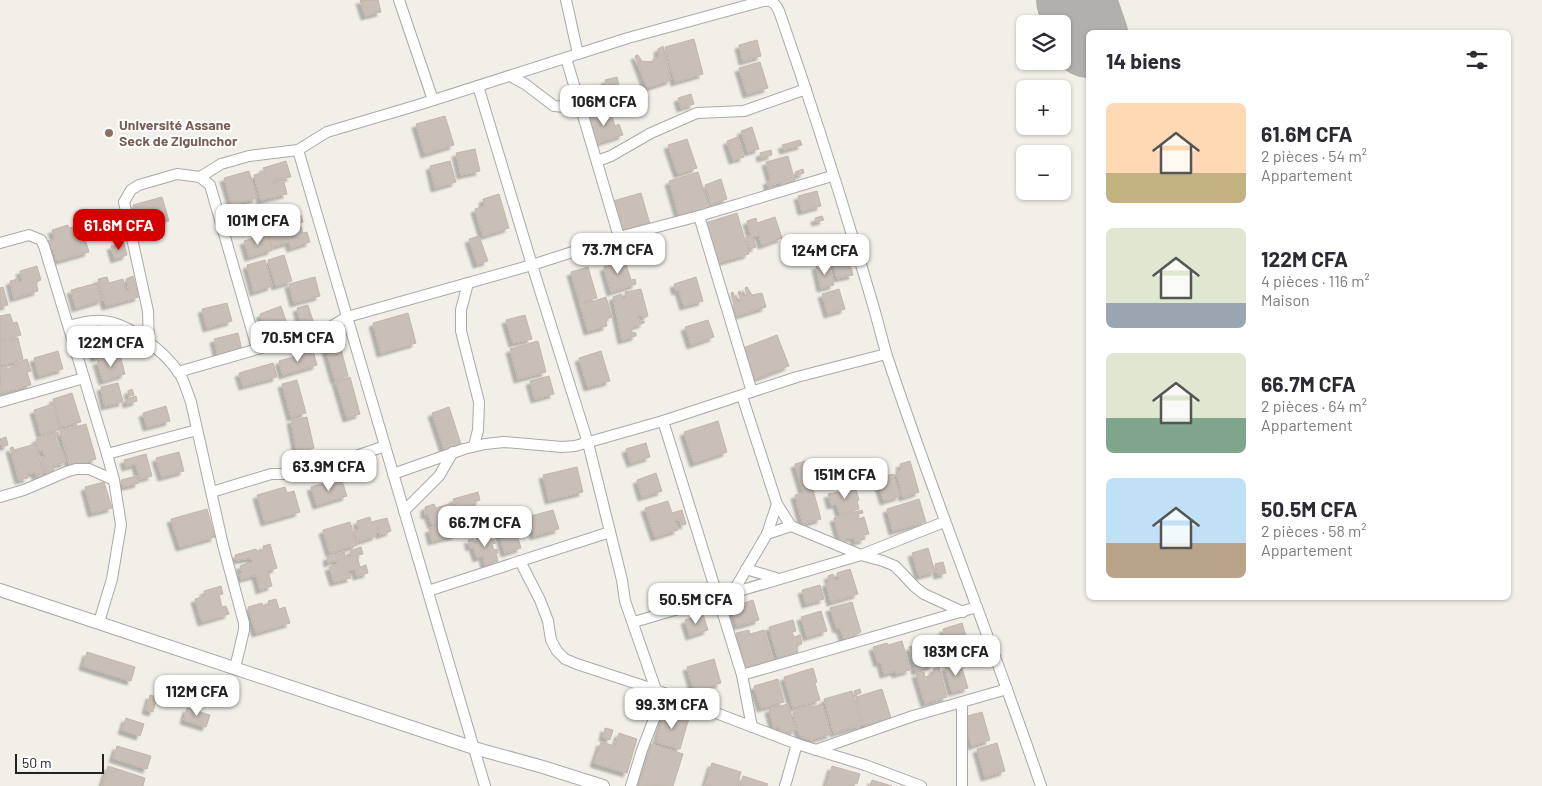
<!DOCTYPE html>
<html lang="fr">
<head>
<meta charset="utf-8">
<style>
	:root { --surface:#fff; --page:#f2f2f3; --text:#2b2b33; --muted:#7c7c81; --accent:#d40000 }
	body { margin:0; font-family:Barlow,sans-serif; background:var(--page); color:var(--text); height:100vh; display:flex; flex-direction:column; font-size:19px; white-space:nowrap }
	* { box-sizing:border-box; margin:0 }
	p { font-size:16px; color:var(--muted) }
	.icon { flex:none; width:28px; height:28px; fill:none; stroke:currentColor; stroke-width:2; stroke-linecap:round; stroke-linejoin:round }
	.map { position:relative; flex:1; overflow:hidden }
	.details { position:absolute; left:1086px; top:30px; width:425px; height:570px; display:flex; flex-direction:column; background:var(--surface); border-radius:8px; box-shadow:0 1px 4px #0004 }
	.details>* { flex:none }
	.buttons { position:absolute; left:1016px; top:15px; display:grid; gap:10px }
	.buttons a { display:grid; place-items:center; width:55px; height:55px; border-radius:8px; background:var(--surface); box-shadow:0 1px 4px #0004; font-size:25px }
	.scale { position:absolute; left:15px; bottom:12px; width:89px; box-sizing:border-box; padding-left:5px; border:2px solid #222; border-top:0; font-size:14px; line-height:18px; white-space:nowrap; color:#222; -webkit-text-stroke:4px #fff; paint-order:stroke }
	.price { position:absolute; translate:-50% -42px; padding:0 11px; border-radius:10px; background:#fff; color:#222; font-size:16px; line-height:32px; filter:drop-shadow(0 1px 2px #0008) }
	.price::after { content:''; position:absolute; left:50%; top:30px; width:15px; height:11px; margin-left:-8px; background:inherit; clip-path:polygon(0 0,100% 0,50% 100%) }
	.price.on { background:var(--accent); color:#fff }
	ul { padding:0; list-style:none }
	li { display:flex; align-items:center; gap:15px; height:125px; padding:0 20px }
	li span { display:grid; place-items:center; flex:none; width:140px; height:100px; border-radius:8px; color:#555 }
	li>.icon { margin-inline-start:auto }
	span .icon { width:60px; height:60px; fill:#fffc; stroke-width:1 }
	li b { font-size:21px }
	h2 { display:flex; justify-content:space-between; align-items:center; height:60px; padding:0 20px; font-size:21px }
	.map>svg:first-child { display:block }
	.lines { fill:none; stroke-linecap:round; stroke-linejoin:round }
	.runway { stroke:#b1b0ac; stroke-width:80 }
	.building { fill:#c7bfb8; stroke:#c4b6ab; filter:url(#shadow) }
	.minor-casing { stroke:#a9a9a9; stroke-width:12 }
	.tertiary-casing { stroke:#a9a9a9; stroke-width:14 }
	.minor { stroke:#fff; stroke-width:10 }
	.tertiary { stroke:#fff; stroke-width:12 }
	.education-dot { fill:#8d6e63; stroke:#fff; stroke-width:2 }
	.labels { text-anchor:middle; stroke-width:4; stroke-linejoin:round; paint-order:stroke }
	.education-label { font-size:14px; font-weight:bold; fill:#785e54; stroke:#fff; text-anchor:start }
</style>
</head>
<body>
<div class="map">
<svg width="1542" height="786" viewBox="0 0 1542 786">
	<defs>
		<filter id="shadow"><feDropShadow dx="-4" dy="4" stdDeviation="1" flood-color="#0004"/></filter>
	</defs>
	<rect width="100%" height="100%" fill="#f2efe9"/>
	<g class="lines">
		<!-- runway -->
		<path class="runway" d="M1076,0L1089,38"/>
	</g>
	<!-- building -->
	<g class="building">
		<path d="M360,0H378L381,12L365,16Z"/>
		<path d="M694,39L703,74L675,82L665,47Z"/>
		<path d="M757,40L761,56L743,61L739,45Z"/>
		<path d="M663,46L671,80L647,88L635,56L638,55L642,61L652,62L654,58H659L658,49Z"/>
		<path d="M760,62L768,88L747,94L739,68Z"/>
		<path d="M617,77L622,97L611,100L605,80Z"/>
		<path d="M691,94L694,104L681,108L678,98Z"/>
		<path d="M610,110L615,126L619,124L623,135L595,144L587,117Z"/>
		<path d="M445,116L454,145L425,154L416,124Z"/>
		<path d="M752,127L759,149L748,152L741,131Z"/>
		<path d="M738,137L744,157L733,160L727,141Z"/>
		<path d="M687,139L697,168L678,174L668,145Z"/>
		<path d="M800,140L802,145L784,150L782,145Z"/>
		<path d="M475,149L480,171L461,175L456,153Z"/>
		<path d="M771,150L772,155L761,158L760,153Z"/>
		<path d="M788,156L795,181L781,185L780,182L772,185L774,191L770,192L767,181L771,180L766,162Z"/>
		<path d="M286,161L291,177L276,179L273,183L283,179L287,194L261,200L254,175L265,172L263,168Z"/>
		<path d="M450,161L456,182L435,188L430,166Z"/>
		<path d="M803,169L804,173L796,176L795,172Z"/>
		<path d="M249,171L257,198L232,205L224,178Z"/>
		<path d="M698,172L710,210L680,219L669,181Z"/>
		<path d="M721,179L727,199L711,204L705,185Z"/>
		<path d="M817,191L821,206L802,211L798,196Z"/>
		<path d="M641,193L650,224L622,232L613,201Z"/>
		<path d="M499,194L509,228L483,236L475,209L484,206L483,199Z"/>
		<path d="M162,197L169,221L140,229L133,205Z"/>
		<path d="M737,213L749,254L717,263L705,223Z"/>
		<path d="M301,215L303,222L300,223L303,233L307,232L310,242L291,248L289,242L272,247L266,226Z"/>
		<path d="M822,216L824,220L816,222L815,218Z"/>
		<path d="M775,217L782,238L762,245L759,235L753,237L756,247L750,249L746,237L751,235L747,221L756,218L757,223Z"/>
		<path d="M68,225L69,228L81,225L89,252L57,261L53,250L49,251L46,241L55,239L52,230Z"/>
		<path d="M267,234L272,250L249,257L244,241Z"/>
		<path d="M479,236L488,261L477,264L469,239Z"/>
		<path d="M124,243L127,255L115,259L111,246Z"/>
		<path d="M847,253L853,275L837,278L832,257Z"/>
		<path d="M284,255L292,281L276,286L268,260Z"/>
		<path d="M624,258L631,280L635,279L636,284L611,292L604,267L609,266V262Z"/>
		<path d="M265,260L272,286L254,292L247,265Z"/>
		<path d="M829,263L834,285L821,288L816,266Z"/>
		<path d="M37,266L41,280L36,282L38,291L14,298L10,281L18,279L19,282L22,281L20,271Z"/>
		<path d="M588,267L597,298L584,301L585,304L606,297L612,317L605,319L607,326L588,331L571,272Z"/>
		<path d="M133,276L139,297L106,306L98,279L107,277L109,283L123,279L126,291L129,290L126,279Z"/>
		<path d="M315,277L320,296L294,303L289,284Z"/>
		<path d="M696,277L703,301L684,306L679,290L676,291L674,284Z"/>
		<path d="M97,283L102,300L76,308L71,290Z"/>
		<path d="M3,287L8,305L0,307V288Z"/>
		<path d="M747,287L752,295L762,293L766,307L736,316L731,293L733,292L736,303L741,301L738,292L740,291L742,296L747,295L745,288Z"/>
		<path d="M641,289L648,316L644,318L643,314L638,316L640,322L644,321V323L633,327L631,332L636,333V336L622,340L613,297L621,294L623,299L626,298L625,292Z"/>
		<path d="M839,289L845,309L828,314L822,294Z"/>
		<path d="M227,303L232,321L207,328L202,309Z"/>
		<path d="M308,305L314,324L302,327L297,308Z"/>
		<path d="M281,306L289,330L269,337L260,314Z"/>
		<path d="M408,313L416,343L381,353L373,323Z"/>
		<path d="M10,314L13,323L17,322L21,335L0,341V316Z"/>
		<path d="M525,315L532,339L513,343L506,320Z"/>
		<path d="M708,320L714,337L691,345L685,327Z"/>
		<path d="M103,329L104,332L112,330L117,347L110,349L111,353L95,358L90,340L85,341L83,336Z"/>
		<path d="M238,333L242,350L218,356L214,339Z"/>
		<path d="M777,335L789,366L755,379L743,348Z"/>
		<path d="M18,338L23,359L0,366V343Z"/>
		<path d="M538,341L546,372L518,379L510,349Z"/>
		<path d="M340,345L348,376L335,380L326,349Z"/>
		<path d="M58,351L63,369L39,376L34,358Z"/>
		<path d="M313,351L317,365L283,375L279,361Z"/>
		<path d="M601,351L610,381L588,387L579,358Z"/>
		<path d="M120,355L125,374L103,381L97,361Z"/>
		<path d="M27,359L31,371L27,372L31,385L1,393L0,367L6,365L7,369L16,366L15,363Z"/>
		<path d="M273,363L277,377L243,386L239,373Z"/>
		<path d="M549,376L554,394L535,399L530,381Z"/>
		<path d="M350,377L360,414L347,418L336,381Z"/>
		<path d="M297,380L306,413L291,417L282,384Z"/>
		<path d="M118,383L123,402L105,406L101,387Z"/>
		<path d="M132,389L134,395L129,396L128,391Z"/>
		<path d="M72,393L81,422L61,427L53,399Z"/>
		<path d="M136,396L137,401L127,404L126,399Z"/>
		<path d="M53,404L60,429L41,434L34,410Z"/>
		<path d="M166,406L170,421L147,427L143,413Z"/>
		<path d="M449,407L462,447L445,452L432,413Z"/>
		<path d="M307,417L314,448L297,452L291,420Z"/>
		<path d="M718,421L727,452L694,463L684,432Z"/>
		<path d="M86,424L96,459L70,467L60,431Z"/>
		<path d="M58,432L59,436L55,437L59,449L61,448L66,462L52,466L54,471L46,473L41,457H45L43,450L39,451L36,439Z"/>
		<path d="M6,437L8,445L2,447L0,439Z"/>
		<path d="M646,443L650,457L631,463L626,449Z"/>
		<path d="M35,444L44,473L36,476L35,472L26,474L28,478L19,480L10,448L13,447L14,450Z"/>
		<path d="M179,452L184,471L162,477L156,458Z"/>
		<path d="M146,454L152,476L140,479L136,464L126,467L124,460Z"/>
		<path d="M809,460L817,487L803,491L795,464Z"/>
		<path d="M910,461L919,492L903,497L896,472L901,470L900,464Z"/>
		<path d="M577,467L583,492L549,500L543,475Z"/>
		<path d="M656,473L662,491L642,497L637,480Z"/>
		<path d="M893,474L900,496L884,501L877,478Z"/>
		<path d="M137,476L139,483L123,487L121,480Z"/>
		<path d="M341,478L347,496L317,505L311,487Z"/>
		<path d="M104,482L112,508L92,513L85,487Z"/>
		<path d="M855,486L859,500L857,501L859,509L840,514L837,504L831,505L828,494L845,491V489Z"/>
		<path d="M285,487L287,493L294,491L300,512L265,522L257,495Z"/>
		<path d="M813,490L821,519L803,524L795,495Z"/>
		<path d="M478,492L480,500L474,502L479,515L476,525L466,529V527L463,528L462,524H460L459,522L456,523V520L459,519L453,499Z"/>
		<path d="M919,499L926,522L893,531L887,509Z"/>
		<path d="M668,501L672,513L682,510L686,524L682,525L680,519L675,521L678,530L655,537L645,508Z"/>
		<path d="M452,503L457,518L432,525L428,514L425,515V507L434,504L436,508Z"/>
		<path d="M207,509L215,537L180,547L171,519Z"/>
		<path d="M553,510L559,529L534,536L531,516Z"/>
		<path d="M862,510L863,513L858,514L859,519L864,517L869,534L863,535L865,539L855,542L854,537L845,539L847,545L842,546L834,518Z"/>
		<path d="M370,517L371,522L387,518L391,531L380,535L378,526L376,536L357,542L354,531L359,529L357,521Z"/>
		<path d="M350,522L357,545L330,553L323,530Z"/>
		<path d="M513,522L521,548L505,553L497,527Z"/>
		<path d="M453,523L456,535L432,541L429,529Z"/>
		<path d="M490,533L492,540L494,539L496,543L492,544L494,550L497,549L498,553H496L498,561L485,565L483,556L477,558L473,546L470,547L468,540L473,539L475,544L478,543L476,537L482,535L483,537H484L483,534Z"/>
		<path d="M270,544L277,568L268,571L272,586L260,590L256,575L241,579L240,574L242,573L240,566L252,562L251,558L236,560L235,555L256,549L257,551L264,550L263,546Z"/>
		<path d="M361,547L363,554L357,555L360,567L366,565L368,573L357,576L355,569L349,571L351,578L334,582L329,567L337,564L336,560L328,563L327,557L344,552L346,558L352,556L350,551Z"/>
		<path d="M928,548L935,572L919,576L912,553Z"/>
		<path d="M943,562L946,573L938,575L935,564Z"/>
		<path d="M850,569L858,594L831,602L826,583L830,582L828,576L833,574L835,581L839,579L837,573Z"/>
		<path d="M820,585L824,599L806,604L802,590Z"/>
		<path d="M221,586L223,594L219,595L222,607L226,606L229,614L202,622L195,599L205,596L204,591Z"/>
		<path d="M276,599L279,609L285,607L290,623L256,633L248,607L262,603L263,606L269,604L268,601Z"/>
		<path d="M743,599L744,603L753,600L759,620L737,626L730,603Z"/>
		<path d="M852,602L861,632L844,640L840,628L837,629L830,608Z"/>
		<path d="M821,611L827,631L807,637L801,617Z"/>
		<path d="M703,614L708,630L690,636L685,620Z"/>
		<path d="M793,620L796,631L792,632L794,637L800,635L802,644L796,646L798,652L778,658L769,627Z"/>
		<path d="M962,623L966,636L957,639V637L947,642L943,629Z"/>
		<path d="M749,630L750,634L764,630L773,660L746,668L736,633Z"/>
		<path d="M964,639L969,656L946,663L941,646Z"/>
		<path d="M902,641L910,670L896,674L895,671L884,674L881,662L878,663L873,647L887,643L888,645Z"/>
		<path d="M928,642L934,665L916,671L909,647Z"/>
		<path d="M87,652L135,667L131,681L83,666Z"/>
		<path d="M714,659L721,683L694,691L687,667Z"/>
		<path d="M960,662L968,688L952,692L945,667Z"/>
		<path d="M939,667L947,697L925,703L916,674L924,672L925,677L935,674L933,669Z"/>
		<path d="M813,668L817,682L815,683L820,700L793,708L784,677Z"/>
		<path d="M778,679L784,702L761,708L754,686Z"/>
		<path d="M860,689L861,693L855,695L854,691Z"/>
		<path d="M882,689L891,718L864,726L856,697Z"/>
		<path d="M852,691L862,725L834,733L824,699Z"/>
		<path d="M150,695L157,697L153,712L146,710Z"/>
		<path d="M788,704L796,730L781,734L779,727L774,728L769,709Z"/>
		<path d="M822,704L831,734L811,740L800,736L793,712L811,705L812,707Z"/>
		<path d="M187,708L210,715L206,727L184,720Z"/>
		<path d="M665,711L689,718L680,749L656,742Z"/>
		<path d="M982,712L990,740L972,746L964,717Z"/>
		<path d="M126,718L144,724L140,736L122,730Z"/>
		<path d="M605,728L613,730L610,740L603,737Z"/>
		<path d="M619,733L637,739L627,773L594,763L601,742L615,746Z"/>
		<path d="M997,743L1005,771L985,777L977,749Z"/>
		<path d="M651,744L683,754L673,786L639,785Z"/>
		<path d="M117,746L151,756L147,769L113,758Z"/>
		<path d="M712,763L741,772L737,786H705Z"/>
		<path d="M108,766L145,778L143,786H102Z"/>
		<path d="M832,766L860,774L857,784L854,783V786H826Z"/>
		<path d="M743,776L768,784L767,786H740Z"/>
		<path d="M872,780L892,786H870Z"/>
	</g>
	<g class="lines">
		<defs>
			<g id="minor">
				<path d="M399,0L433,100"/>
				<path d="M566,0L578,54"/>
				<path d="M566,58L619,237"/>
				<path d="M510,76L525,84L554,106L565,107L579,103"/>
				<path d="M478,86L532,265L588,443L622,580L625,601L656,690"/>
				<path d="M298,150L485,786"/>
				<path d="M597,161L611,156L651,133L697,113L744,111L806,89"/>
				<path d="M200,177L221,164L249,156L298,150L327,132L418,105L628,38L763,1C772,0 775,3 779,11C813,108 844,206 873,305C878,322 882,339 887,356C935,501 992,642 1041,786"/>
				<path d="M699,216L752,392"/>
				<path d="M0,243L29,235L41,240L44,246L107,454L114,480L121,525L112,579L99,622"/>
				<path d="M468,283L461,310V331L479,402L478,430L474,446"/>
				<path d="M69,326C80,323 92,320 103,321C129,323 165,352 179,373C185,382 187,392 191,402L223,545L244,623V630L235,668"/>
				<path d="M149,343L148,311L124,202L131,190L139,185L177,174L200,177L210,185L257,348"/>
				<path d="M178,372L327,329L347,317L532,265L619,237L699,216L832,176"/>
				<path d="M742,396L777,504L791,526L861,555L883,561L895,566L915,587L924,594L963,612"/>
				<path d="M0,402L84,378"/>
				<path d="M663,421L742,675L752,727"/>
				<path d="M107,454L197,430"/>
				<path d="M393,474L464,449L485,444L504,442L562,447L575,446L663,421L797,377L886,354"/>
				<path d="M212,492L271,474H301L327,466L385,446"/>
				<path d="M0,497L24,490L66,472L76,469H89L114,480"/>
				<path d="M404,511L439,476L453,452"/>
				<path d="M767,534L791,526"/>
				<path d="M520,561L540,600L548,621L551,640L557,651L565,659L577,664L656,690L797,744L865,765L921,786"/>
				<path d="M746,569L776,578"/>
				<path d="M428,591L610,532"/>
				<path d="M733,592L767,534L777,504"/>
				<path d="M634,622L861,555L944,522"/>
				<path d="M742,675L977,607"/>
				<path d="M816,750L913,716L1007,689"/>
				<path d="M631,786L642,750L664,693"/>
				<path d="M785,786L797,744"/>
				<path d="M962,786V702"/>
			</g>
			<path id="tertiary" d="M0,590L474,748L543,767L603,786"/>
		</defs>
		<!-- minor casing -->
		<use href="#minor" class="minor-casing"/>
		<!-- tertiary casing -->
		<use href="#tertiary" class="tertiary-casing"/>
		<!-- minor -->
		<use href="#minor" class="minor"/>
		<!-- tertiary -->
		<use href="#tertiary" class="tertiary"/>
	</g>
	<!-- markers -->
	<circle class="education-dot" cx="109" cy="133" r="5"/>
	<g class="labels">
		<!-- education labels -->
		<g class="education-label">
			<text x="119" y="130">Université Assane<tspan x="119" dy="16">Seck de Ziguinchor</tspan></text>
		</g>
	</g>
</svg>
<div class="buttons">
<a><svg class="icon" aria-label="layers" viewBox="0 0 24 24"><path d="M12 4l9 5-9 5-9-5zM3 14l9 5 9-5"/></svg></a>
<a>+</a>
<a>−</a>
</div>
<div class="scale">50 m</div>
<b class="price" style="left:604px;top:127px">106M CFA</b>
<b class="price" style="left:258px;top:246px">101M CFA</b>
<b class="price on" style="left:119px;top:251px">61.6M CFA</b>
<b class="price" style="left:618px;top:275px">73.7M CFA</b>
<b class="price" style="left:825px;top:276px">124M CFA</b>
<b class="price" style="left:298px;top:363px">70.5M CFA</b>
<b class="price" style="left:111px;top:368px">122M CFA</b>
<b class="price" style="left:329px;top:492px">63.9M CFA</b>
<b class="price" style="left:845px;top:500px">151M CFA</b>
<b class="price" style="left:485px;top:548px">66.7M CFA</b>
<b class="price" style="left:696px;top:625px">50.5M CFA</b>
<b class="price" style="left:956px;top:677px">183M CFA</b>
<b class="price" style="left:197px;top:717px">112M CFA</b>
<b class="price" style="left:672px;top:730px">99.3M CFA</b>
<section class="details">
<h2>14 biens<svg class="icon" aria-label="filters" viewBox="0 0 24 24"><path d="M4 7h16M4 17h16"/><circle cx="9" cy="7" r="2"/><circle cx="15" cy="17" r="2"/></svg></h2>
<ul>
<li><span style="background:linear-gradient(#ffd9b3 70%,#c2b280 0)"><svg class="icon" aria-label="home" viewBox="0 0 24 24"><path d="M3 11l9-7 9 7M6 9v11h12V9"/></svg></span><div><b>61.6M CFA</b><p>2 pièces · 54 m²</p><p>Appartement</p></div></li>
<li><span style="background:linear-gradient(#dfe7d0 75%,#9aa5b1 0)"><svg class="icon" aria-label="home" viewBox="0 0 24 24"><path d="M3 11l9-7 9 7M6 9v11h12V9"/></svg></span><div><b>122M CFA</b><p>4 pièces · 116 m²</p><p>Maison</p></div></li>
<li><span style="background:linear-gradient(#dfe7d0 65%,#7fa58c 0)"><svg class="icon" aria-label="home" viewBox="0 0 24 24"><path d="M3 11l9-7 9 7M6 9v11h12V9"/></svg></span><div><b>66.7M CFA</b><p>2 pièces · 64 m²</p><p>Appartement</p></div></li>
<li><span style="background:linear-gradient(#bfe0f5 65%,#b9a48a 0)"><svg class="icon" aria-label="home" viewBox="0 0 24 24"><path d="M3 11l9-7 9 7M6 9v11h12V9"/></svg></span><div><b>50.5M CFA</b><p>2 pièces · 58 m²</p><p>Appartement</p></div></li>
</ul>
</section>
</div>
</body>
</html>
